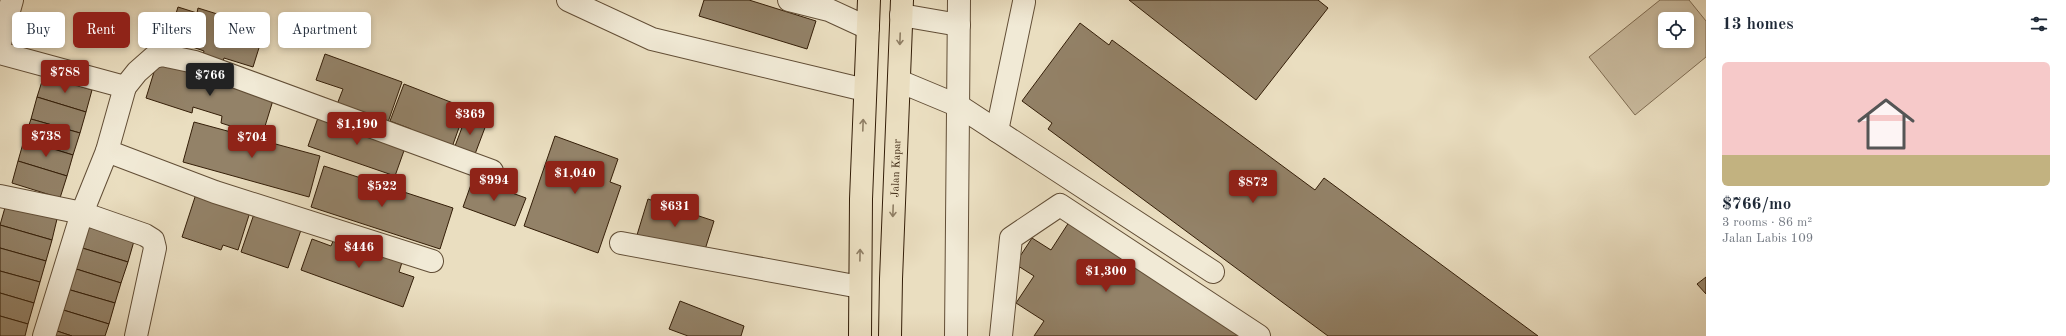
<!DOCTYPE html>
<html lang="en">
<head>
<meta charset="utf-8">
<style>
	:root { --surface:#fff; --page:#f6f6f7; --text:#1f2937; --muted:#747a83; --line:#e0e1e3; --accent:#8f2418 }
	body { margin:0; font-family:"Old Standard TT",serif; background:var(--page); color:var(--text); height:100vh; display:flex; flex-direction:column; font-size:15px; white-space:nowrap }
	* { box-sizing:border-box; margin:0 }
	p { font-size:13px; color:var(--muted) }
	.icon { flex:none; width:22px; height:22px; fill:none; stroke:currentColor; stroke-width:2; stroke-linecap:round; stroke-linejoin:round }
	.map { position:relative; flex:1; overflow:hidden }
	.details { display:flex; flex-direction:column; background:var(--surface); width:360px }
	.details>* { flex:none }
	.banner { position:absolute; left:12px; top:12px; width:380px; height:36px; display:flex; gap:8px }
	.buttons { position:absolute; left:1658px; top:12px; display:grid; gap:8px }
	.buttons a { display:grid; place-items:center; width:36px; height:36px; border-radius:6px; background:var(--surface); box-shadow:0 2px 6px #0003; font-size:20px }
	.price { position:absolute; translate:-50% -34px; padding:0 9px; border-radius:4px; background:var(--accent); color:#fff; font-size:13px; line-height:26px; filter:drop-shadow(0 1px 2px #0008) }
	.price::after { content:''; position:absolute; left:50%; top:24px; width:12px; height:9px; margin-left:-6px; background:inherit; clip-path:polygon(0 0,100% 0,50% 100%) }
	.price.active { background:#222; color:#fff }
	ul { padding:0; list-style:none }
	li { display:grid; align-content:center; gap:8px; height:212px; padding:0 16px }
	li+li { border-top:1px solid var(--line) }
	li span { display:grid; place-items:center; height:124px; border-radius:6px; color:#555 }
	li>.icon { margin-inline-start:auto }
	span .icon { width:72px; height:72px; fill:#fffc; stroke-width:1 }
	li b { font-size:17px }
	h2 { display:flex; justify-content:space-between; align-items:center; height:48px; padding:0 16px; font-size:17px }
	.tag { padding:0 14px; border-radius:6px; background:var(--surface); box-shadow:0 2px 6px #0003; font-size:14px; line-height:36px }
	.tag.active { background:var(--accent); color:#fff }
	main { display:flex; flex:1; min-height:0 }
	.map>svg:first-child { display:block }
	.green { fill:#cbbda1; stroke:#806e54; fill-rule:evenodd }
	.building { fill:#938268; stroke:#341e08 }
	.lines { fill:none; stroke-linecap:round; stroke-linejoin:round }
	.minor-casing { stroke:#624e36; stroke-width:24 }
	.highway-casing { stroke:#341e08; stroke-width:24 }
	.minor { stroke:#f1ead6; stroke-width:22 }
	.highway { stroke:#eadec0; stroke-width:22 }
	.oneway { stroke:#8f7e64 }
	.labels { text-anchor:middle; stroke-width:4; stroke-linejoin:round; paint-order:stroke }
	.street-label { font-size:11px; fill:#341e08; stroke:#f1ead6 }
</style>
</head>
<body>
<main>
<div class="map">
<svg width="1706" height="336" viewBox="0 0 1706 336">
	<rect width="100%" height="100%" fill="#eadec0"/>
	<filter id="stains"><feTurbulence type="fractalNoise" baseFrequency=".005" numOctaves="4"/><feColorMatrix values="0 0 0 0 .2 0 0 0 0 .09 0 0 0 0 .02 0 0 0 .5 -.17"/></filter>
	<radialGradient id="worn" r=".72"><stop offset=".6" stop-color="#630" stop-opacity="0"/><stop offset="1" stop-color="#630" stop-opacity=".3"/></radialGradient>
	<!-- green -->
	<path class="green" d="M1660,0H1689L1706,21V57L1635,115L1589,57ZM1665,19H1687V41H1665Z"/>
	<!-- building -->
	<g class="building">
		<path d="M704,0H749L816,21L807,49L699,16Z"/>
		<path d="M1129,0H1318L1328,8L1256,100Z"/>
		<path d="M178,7L197,13L198,8L230,18L228,23L263,35L253,67L224,58L222,65L202,58L204,51L161,36L167,18L174,20Z"/>
		<path d="M1080,23L1109,45L1112,40L1315,190L1324,178L1538,336H1328L1048,129L1052,123L1022,101Z"/>
		<path d="M325,54L402,82L387,125L336,107L343,89L316,80Z"/>
		<path d="M158,59L274,97L262,136L221,123L222,116L193,107L192,113L146,98Z"/>
		<path d="M44,75L92,90L86,112L37,97Z"/>
		<path d="M404,84L466,108L451,150L409,135L411,129L390,121Z"/>
		<path d="M37,97L86,112L80,133L31,119Z"/>
		<path d="M469,109L489,117L472,162L452,154Z"/>
		<path d="M319,115L406,145L395,176L308,146Z"/>
		<path d="M31,119L80,133L73,155L24,140Z"/>
		<path d="M194,122L320,156L309,197L183,162Z"/>
		<path d="M555,136L618,159L610,182L621,186L598,253L524,226Z"/>
		<path d="M24,140L73,155L67,176L18,161Z"/>
		<path d="M18,161L67,176L60,198L12,183Z"/>
		<path d="M324,166L453,208L440,249L311,207Z"/>
		<path d="M473,179L526,198L515,226L463,207Z"/>
		<path d="M196,194L250,212L238,250L223,245L221,250L182,237Z"/>
		<path d="M648,199L714,221L703,256L637,235Z"/>
		<path d="M6,204L57,219L52,240L0,225Z"/>
		<path d="M254,214L301,230L288,268L241,252Z"/>
		<path d="M1071,219L1246,336H1034L1044,321L1016,303L1034,276L1015,264L1032,238L1051,250Z"/>
		<path d="M0,225L52,240L46,261L0,248Z"/>
		<path d="M85,226L134,241L128,262L79,247Z"/>
		<path d="M336,234L403,259L399,272L414,277L403,307L301,270L312,239L331,246Z"/>
		<path d="M79,247L128,262L121,283L73,268Z"/>
		<path d="M0,248L46,261L40,282L0,271Z"/>
		<path d="M73,268L121,283L115,303L67,289Z"/>
		<path d="M0,271L40,282L34,303L0,293Z"/>
		<path d="M1706,277V294L1697,284Z"/>
		<path d="M67,289L115,303L109,324L60,309Z"/>
		<path d="M0,293L34,303L28,324L0,316Z"/>
		<path d="M680,301L744,326L741,336H688L669,329Z"/>
		<path d="M60,309L109,324L105,336H72L54,330Z"/>
		<path d="M0,316L28,324L25,336H0Z"/>
		<path d="M54,330L72,336H53Z"/>
	</g>
	<g class="lines">
		<defs>
			<g id="minor">
				<path d="M568,0L652,39L865,90"/>
				<path d="M789,0L829,10L868,28"/>
				<path d="M901,15L959,25"/>
				<path d="M0,43L12,0"/>
				<path d="M0,53L125,87"/>
				<path d="M899,81L959,106L1213,272"/>
				<path d="M997,131L1024,2"/>
				<path d="M107,151L215,192L432,261"/>
				<path d="M0,196L82,213L145,235L153,240L155,248L136,336"/>
				<path d="M621,243L860,287"/>
				<path d="M44,336L82,213L107,151L125,87L137,72L154,57L162,55L195,62L492,171"/>
				<path d="M956,336L959,0"/>
				<path d="M1001,336L1011,238L1060,205L1259,336"/>
			</g>
			<g id="highway">
				<path d="M860,336L861,199L869,0"/>
				<path id="s1" d="M890,336L891,279L902,0"/>
			</g>
		</defs>
		<!-- minor casing -->
		<use href="#minor" class="minor-casing"/>
		<!-- highway casing -->
		<use href="#highway" class="highway-casing"/>
		<!-- minor -->
		<use href="#minor" class="minor"/>
		<!-- highway -->
		<use href="#highway" class="highway"/>
	</g>
	<!-- one-way arrows -->
	<defs><path id="oneway-shaft" d="M-6 0H5M1.5-3L5.5 0L1.5 3" fill="none" stroke-width="1.6" stroke-linecap="round" stroke-linejoin="round"/></defs>
	<g class="oneway">
		<use href="#oneway-shaft" transform="translate(900 39) rotate(92)"/>
		<use href="#oneway-shaft" transform="translate(863 125) rotate(-88)"/>
		<use href="#oneway-shaft" transform="translate(893 211) rotate(92)"/>
		<use href="#oneway-shaft" transform="translate(860 255) rotate(-89)"/>
	</g>
	<g class="labels">
		<!-- street labels -->
		<g class="street-label">
			<text dy="4" stroke="none"><textPath href="#s1" startOffset="168">Jalan Kapar</textPath></text>
		</g>
	</g>
	<rect width="100%" height="100%" filter="url(#stains)"/>
	<rect width="100%" height="100%" fill="url(#worn)"/>
</svg>
<div class="buttons">
<a><svg class="icon" aria-label="locate" viewBox="0 0 24 24"><circle cx="12" cy="12" r="6"/><path d="M12 2v4M12 18v4M2 12h4M18 12h4"/></svg></a>
</div>
<b class="price" style="left:65px;top:94px">$788</b>
<b class="price active" style="left:210px;top:97px">$766</b>
<b class="price" style="left:470px;top:136px">$369</b>
<b class="price" style="left:357px;top:146px">$1,190</b>
<b class="price" style="left:46px;top:158px">$738</b>
<b class="price" style="left:252px;top:159px">$704</b>
<b class="price" style="left:575px;top:195px">$1,040</b>
<b class="price" style="left:494px;top:202px">$994</b>
<b class="price" style="left:1253px;top:204px">$872</b>
<b class="price" style="left:382px;top:208px">$522</b>
<b class="price" style="left:675px;top:228px">$631</b>
<b class="price" style="left:359px;top:269px">$446</b>
<b class="price" style="left:1106px;top:293px">$1,300</b>
<div class="banner">
<a class="tag">Buy</a>
<a class="tag active">Rent</a>
<a class="tag">Filters</a>
<a class="tag">New</a>
<a class="tag">Apartment</a>
</div>
</div>
<section class="details">
<h2>13 homes<svg class="icon" aria-label="filters" viewBox="0 0 24 24"><path d="M4 7h16M4 17h16"/><circle cx="9" cy="7" r="2"/><circle cx="15" cy="17" r="2"/></svg></h2>
<ul>
<li><span style="background:linear-gradient(#f6c9c9 75%,#c2b280 0)"><svg class="icon" aria-label="home" viewBox="0 0 24 24"><path d="M3 11l9-7 9 7M6 9v11h12V9"/></svg></span><div><b>$766/mo</b><p>3 rooms · 86 m²</p><p>Jalan Labis 109</p></div></li>
</ul>
</section>
</main>
</body>
</html>
